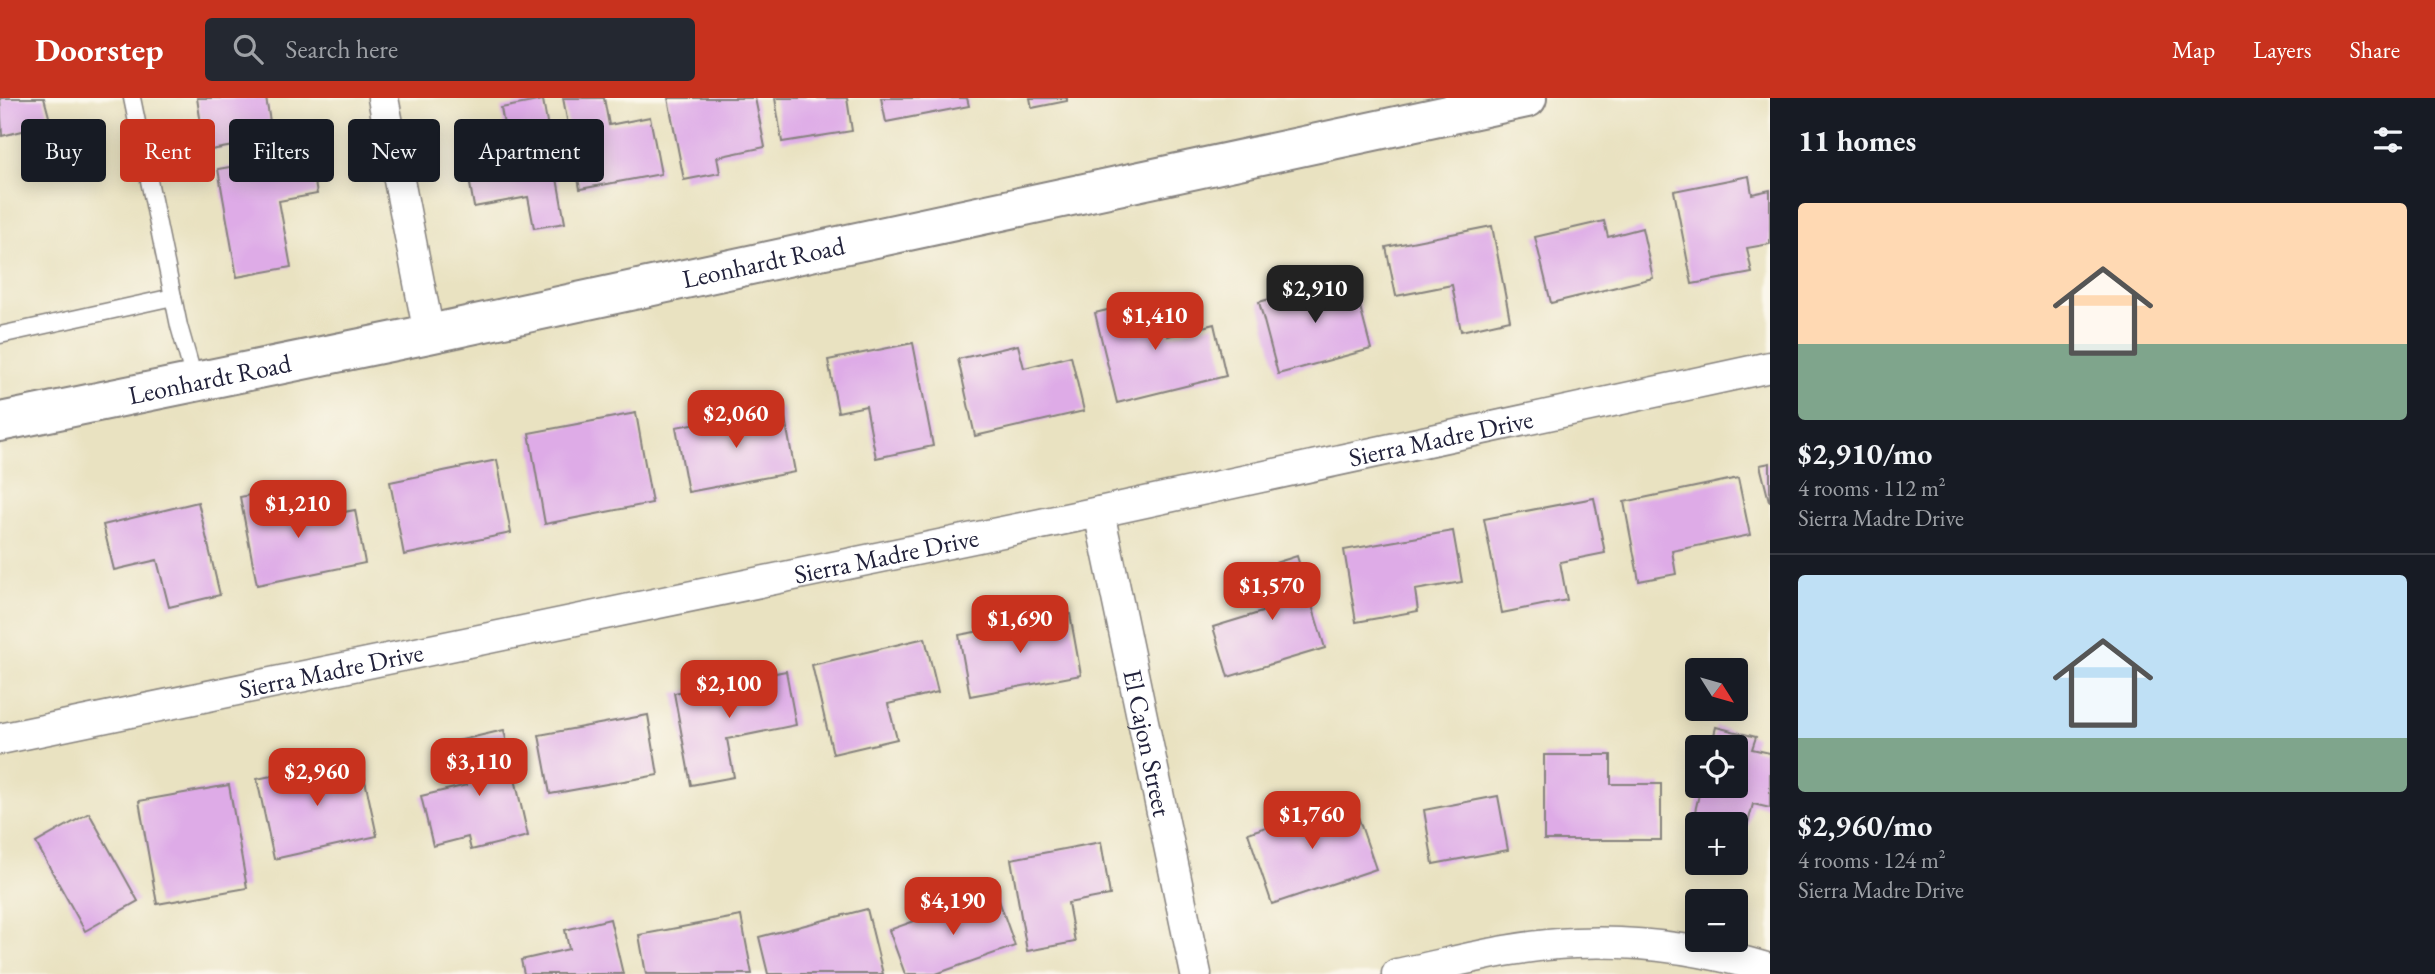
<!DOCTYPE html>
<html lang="en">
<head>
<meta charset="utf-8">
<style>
	:root { --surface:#171b24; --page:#242831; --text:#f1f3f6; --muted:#9ea1a6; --line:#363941; --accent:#c8321e }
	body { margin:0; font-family:"EB Garamond",serif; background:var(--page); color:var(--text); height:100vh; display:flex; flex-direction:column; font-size:26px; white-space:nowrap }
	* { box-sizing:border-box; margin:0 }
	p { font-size:23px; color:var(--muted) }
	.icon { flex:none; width:38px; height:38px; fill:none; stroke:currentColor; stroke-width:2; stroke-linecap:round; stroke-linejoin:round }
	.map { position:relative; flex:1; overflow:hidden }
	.details { display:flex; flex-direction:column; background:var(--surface); width:665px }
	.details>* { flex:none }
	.top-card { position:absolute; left:21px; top:21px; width:665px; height:63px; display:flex; gap:14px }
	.needle { width:46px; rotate:127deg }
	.buttons { position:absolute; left:1685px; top:560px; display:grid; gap:14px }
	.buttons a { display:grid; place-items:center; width:63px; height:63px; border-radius:7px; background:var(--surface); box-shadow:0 4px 18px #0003; font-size:35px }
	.price { position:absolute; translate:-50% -60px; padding:0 16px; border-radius:14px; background:var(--accent); color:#fff; font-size:23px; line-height:46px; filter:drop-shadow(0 2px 4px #0008) }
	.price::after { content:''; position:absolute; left:50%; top:42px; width:21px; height:16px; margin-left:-10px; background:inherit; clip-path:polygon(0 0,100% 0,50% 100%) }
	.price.selected { background:#222; color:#fff }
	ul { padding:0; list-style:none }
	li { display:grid; align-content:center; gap:14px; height:371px; padding:0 28px }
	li+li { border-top:2px solid var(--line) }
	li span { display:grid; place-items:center; height:217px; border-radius:7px; color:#555 }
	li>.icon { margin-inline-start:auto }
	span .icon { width:126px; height:126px; fill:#fffc; stroke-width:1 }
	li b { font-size:30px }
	h2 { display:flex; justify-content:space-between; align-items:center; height:84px; padding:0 28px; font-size:30px }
	.tag { padding:0 24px; border-radius:7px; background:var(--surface); box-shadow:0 4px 18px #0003; font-size:24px; line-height:63px }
	.tag.selected { background:var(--accent); color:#fff }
	header { display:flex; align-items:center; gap:42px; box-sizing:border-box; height:98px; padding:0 35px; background:var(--accent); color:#fff }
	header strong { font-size:33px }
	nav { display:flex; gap:38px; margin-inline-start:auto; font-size:24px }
	.search { width:490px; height:63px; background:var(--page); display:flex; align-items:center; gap:18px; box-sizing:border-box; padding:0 24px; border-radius:7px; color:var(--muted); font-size:26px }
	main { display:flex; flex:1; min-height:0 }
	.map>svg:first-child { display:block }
	.building { fill:#deabe7 }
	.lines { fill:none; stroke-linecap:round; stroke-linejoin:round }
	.lane-casing { stroke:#86827e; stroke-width:19 }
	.street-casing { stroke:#86827e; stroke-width:33 }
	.secondary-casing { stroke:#86827e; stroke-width:42 }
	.lane { stroke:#fff; stroke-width:16 }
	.street { stroke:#fff; stroke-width:30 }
	.secondary { stroke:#fff; stroke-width:38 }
	.labels { text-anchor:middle; stroke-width:7; stroke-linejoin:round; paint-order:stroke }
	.street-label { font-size:26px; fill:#22223b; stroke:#fbf7ec }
</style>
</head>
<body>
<header>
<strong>Doorstep</strong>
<div class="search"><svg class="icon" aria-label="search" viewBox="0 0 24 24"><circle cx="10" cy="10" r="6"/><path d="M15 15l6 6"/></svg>Search here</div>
<nav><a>Map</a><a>Layers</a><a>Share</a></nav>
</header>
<main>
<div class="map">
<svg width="1770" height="876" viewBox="0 0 1770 876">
	<rect width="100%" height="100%" fill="#fbf7ec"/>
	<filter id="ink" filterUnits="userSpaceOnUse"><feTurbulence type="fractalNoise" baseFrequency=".0143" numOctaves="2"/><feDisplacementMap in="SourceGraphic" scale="14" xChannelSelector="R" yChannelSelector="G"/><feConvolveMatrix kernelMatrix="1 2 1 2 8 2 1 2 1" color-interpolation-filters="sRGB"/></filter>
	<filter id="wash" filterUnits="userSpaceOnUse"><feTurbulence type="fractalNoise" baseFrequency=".00686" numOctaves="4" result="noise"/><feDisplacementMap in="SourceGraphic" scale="28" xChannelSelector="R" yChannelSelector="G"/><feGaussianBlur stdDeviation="1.57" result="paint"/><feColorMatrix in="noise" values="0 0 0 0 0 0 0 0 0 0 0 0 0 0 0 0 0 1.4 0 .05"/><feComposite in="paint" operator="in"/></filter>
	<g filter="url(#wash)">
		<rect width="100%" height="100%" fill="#e9e2c1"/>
		<g id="blocks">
			<!-- building -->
			<g class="building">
				<path d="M0,0H44L51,26L2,38Z"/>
				<path d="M197,0H266L273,41L205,53Z"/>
				<path d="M563,0H604L609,27L650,19L661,76L580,91Z"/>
				<path d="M668,0H755L765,49L717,59L720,75L684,82Z"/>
				<path d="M775,0H847L852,33L782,44Z"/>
				<path d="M881,0H967L969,8L886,24Z"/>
				<path d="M1030,0H1067V3L1032,10Z"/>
				<path d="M543,2L565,125L534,130L528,99L474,109L464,52L507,44L501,10Z"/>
				<path d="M310,55L317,96L279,103L291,169L237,179L218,71Z"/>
				<path d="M1749,78L1752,96L1770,92V146L1747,150L1752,175L1692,186L1674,93Z"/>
				<path d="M1604,123L1608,139L1642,130L1653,180L1551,205L1535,139Z"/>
				<path d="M1492,128L1510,222L1461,233L1452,187L1396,198L1386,149Z"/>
				<path d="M1352,178L1371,251L1278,276L1259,204Z"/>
				<path d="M1159,199L1168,238L1214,226L1226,278L1117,305L1095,215Z"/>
				<path d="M913,245L933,348L876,360L866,308L838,314L828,262Z"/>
				<path d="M1018,247L1024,270L1071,258L1084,313L975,338L958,261Z"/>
				<path d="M783,309L795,374L688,394L676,329Z"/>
				<path d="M636,315L652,405L545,426L529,335Z"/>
				<path d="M497,362L511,435L404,457L390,384Z"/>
				<path d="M1770,365V403H1769L1760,367Z"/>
				<path d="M1738,380L1750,437L1672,453L1676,476L1639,483L1624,404Z"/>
				<path d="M280,391L287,425L355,412L365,465L257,487L240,399Z"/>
				<path d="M1594,400L1605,455L1560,464L1567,502L1502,515L1484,421Z"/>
				<path d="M198,404L220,497L169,509L157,462L114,472L103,427Z"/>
				<path d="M1453,433L1462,484L1415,492L1418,513L1356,524L1344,452Z"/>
				<path d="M1297,458L1325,550L1228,579L1213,529L1262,514L1250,473Z"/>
				<path d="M1070,516L1081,577L970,598L959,537Z"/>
				<path d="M925,540L938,594L888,606L897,641L833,656L812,567Z"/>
				<path d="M786,573L796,627L727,641L734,679L691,687L674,595Z"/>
				<path d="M648,617L658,677L550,696L539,637Z"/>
				<path d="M1716,629L1756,639L1752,651L1770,655V710L1753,706L1740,756L1736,755V726H1698V745L1688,743L1701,688H1736V649H1711Z"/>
				<path d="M504,632L528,738L471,752L468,739L433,748L421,698L467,687L457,643Z"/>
				<path d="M1544,657H1611V686H1661V742H1544Z"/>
				<path d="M360,659L377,738L274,761L257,681Z"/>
				<path d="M229,687L247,790L157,806L139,703Z"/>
				<path d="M1498,698L1508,752L1433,766L1424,712Z"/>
				<path d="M1352,701L1376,771L1272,806L1248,735Z"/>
				<path d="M89,715L138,803L85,833L36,745Z"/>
				<path d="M1101,744L1110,797L1068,805L1075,844L1027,853L1011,761Z"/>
				<path d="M996,794L1015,848L936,876H905L889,832Z"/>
				<path d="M867,811L883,876H768L759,839Z"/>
				<path d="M741,818L752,876H646L639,837Z"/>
				<path d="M610,821L623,876H524L521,862L569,851L565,832Z"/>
			</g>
		</g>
	</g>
	<g filter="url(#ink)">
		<use href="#blocks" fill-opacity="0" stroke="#86827e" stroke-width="2"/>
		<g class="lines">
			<defs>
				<g id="lane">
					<path d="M132,0L179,228L195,284"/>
					<path d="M0,237L173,199"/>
				</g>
				<g id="street">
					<path d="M383,0L429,236"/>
					<path id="s1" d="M1099,414L1196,876"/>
					<path id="s2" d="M0,641L1099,414L1770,269"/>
					<path d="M1397,876C1456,864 1515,847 1575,845C1641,842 1707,852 1770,871"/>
				</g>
				<g id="secondary">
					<path id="s3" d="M0,324L429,236L1527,0"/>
				</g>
			</defs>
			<!-- lane casing -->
			<use href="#lane" class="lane-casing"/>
			<!-- street casing -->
			<use href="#street" class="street-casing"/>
			<!-- secondary casing -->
			<use href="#secondary" class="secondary-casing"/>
			<!-- lane -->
			<use href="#lane" class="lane"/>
			<!-- street -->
			<use href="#street" class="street"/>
			<!-- secondary -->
			<use href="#secondary" class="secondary"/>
		</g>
	</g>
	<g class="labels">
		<!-- street labels -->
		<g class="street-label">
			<text dy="9" stroke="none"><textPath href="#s3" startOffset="780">Leonhardt Road</textPath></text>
			<text dy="9" stroke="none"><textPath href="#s3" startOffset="214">Leonhardt Road</textPath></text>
			<text dy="9" stroke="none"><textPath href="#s2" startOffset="1472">Sierra Madre Drive</textPath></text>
			<text dy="9" stroke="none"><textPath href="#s2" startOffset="905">Sierra Madre Drive</textPath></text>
			<text dy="9" stroke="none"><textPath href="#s2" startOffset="338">Sierra Madre Drive</textPath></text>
			<text dy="9" stroke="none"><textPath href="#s1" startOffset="236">El Cajon Street</textPath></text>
		</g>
	</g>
</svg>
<div class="buttons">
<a><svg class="needle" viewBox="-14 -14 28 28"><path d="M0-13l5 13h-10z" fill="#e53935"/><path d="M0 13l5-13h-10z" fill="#9ea1a6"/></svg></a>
<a><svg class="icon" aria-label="locate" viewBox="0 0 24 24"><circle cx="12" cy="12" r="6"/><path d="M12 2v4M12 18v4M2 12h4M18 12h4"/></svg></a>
<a>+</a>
<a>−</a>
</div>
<b class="price selected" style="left:1315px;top:227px">$2,910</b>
<b class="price" style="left:1155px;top:254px">$1,410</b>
<b class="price" style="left:736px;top:352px">$2,060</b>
<b class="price" style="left:298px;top:442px">$1,210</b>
<b class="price" style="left:1272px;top:524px">$1,570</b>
<b class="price" style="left:1020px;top:557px">$1,690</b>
<b class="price" style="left:729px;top:622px">$2,100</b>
<b class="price" style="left:479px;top:700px">$3,110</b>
<b class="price" style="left:317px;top:710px">$2,960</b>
<b class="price" style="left:1312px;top:753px">$1,760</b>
<b class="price" style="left:953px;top:839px">$4,190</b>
<div class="top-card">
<a class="tag">Buy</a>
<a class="tag selected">Rent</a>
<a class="tag">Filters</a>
<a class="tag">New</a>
<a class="tag">Apartment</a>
</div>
</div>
<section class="details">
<h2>11 homes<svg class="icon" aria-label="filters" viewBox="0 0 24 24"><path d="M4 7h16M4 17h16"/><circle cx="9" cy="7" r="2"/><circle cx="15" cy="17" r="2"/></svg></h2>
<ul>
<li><span style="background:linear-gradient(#ffd9b3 65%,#7fa58c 0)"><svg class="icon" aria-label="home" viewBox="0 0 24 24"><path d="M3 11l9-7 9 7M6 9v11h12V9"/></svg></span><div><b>$2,910/mo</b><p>4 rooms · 112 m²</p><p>Sierra Madre Drive</p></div></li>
<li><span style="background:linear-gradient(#bfe0f5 75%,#7fa58c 0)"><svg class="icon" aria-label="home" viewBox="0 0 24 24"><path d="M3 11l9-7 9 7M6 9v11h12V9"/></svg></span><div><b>$2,960/mo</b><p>4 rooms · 124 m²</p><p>Sierra Madre Drive</p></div></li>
</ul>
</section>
</main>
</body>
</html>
